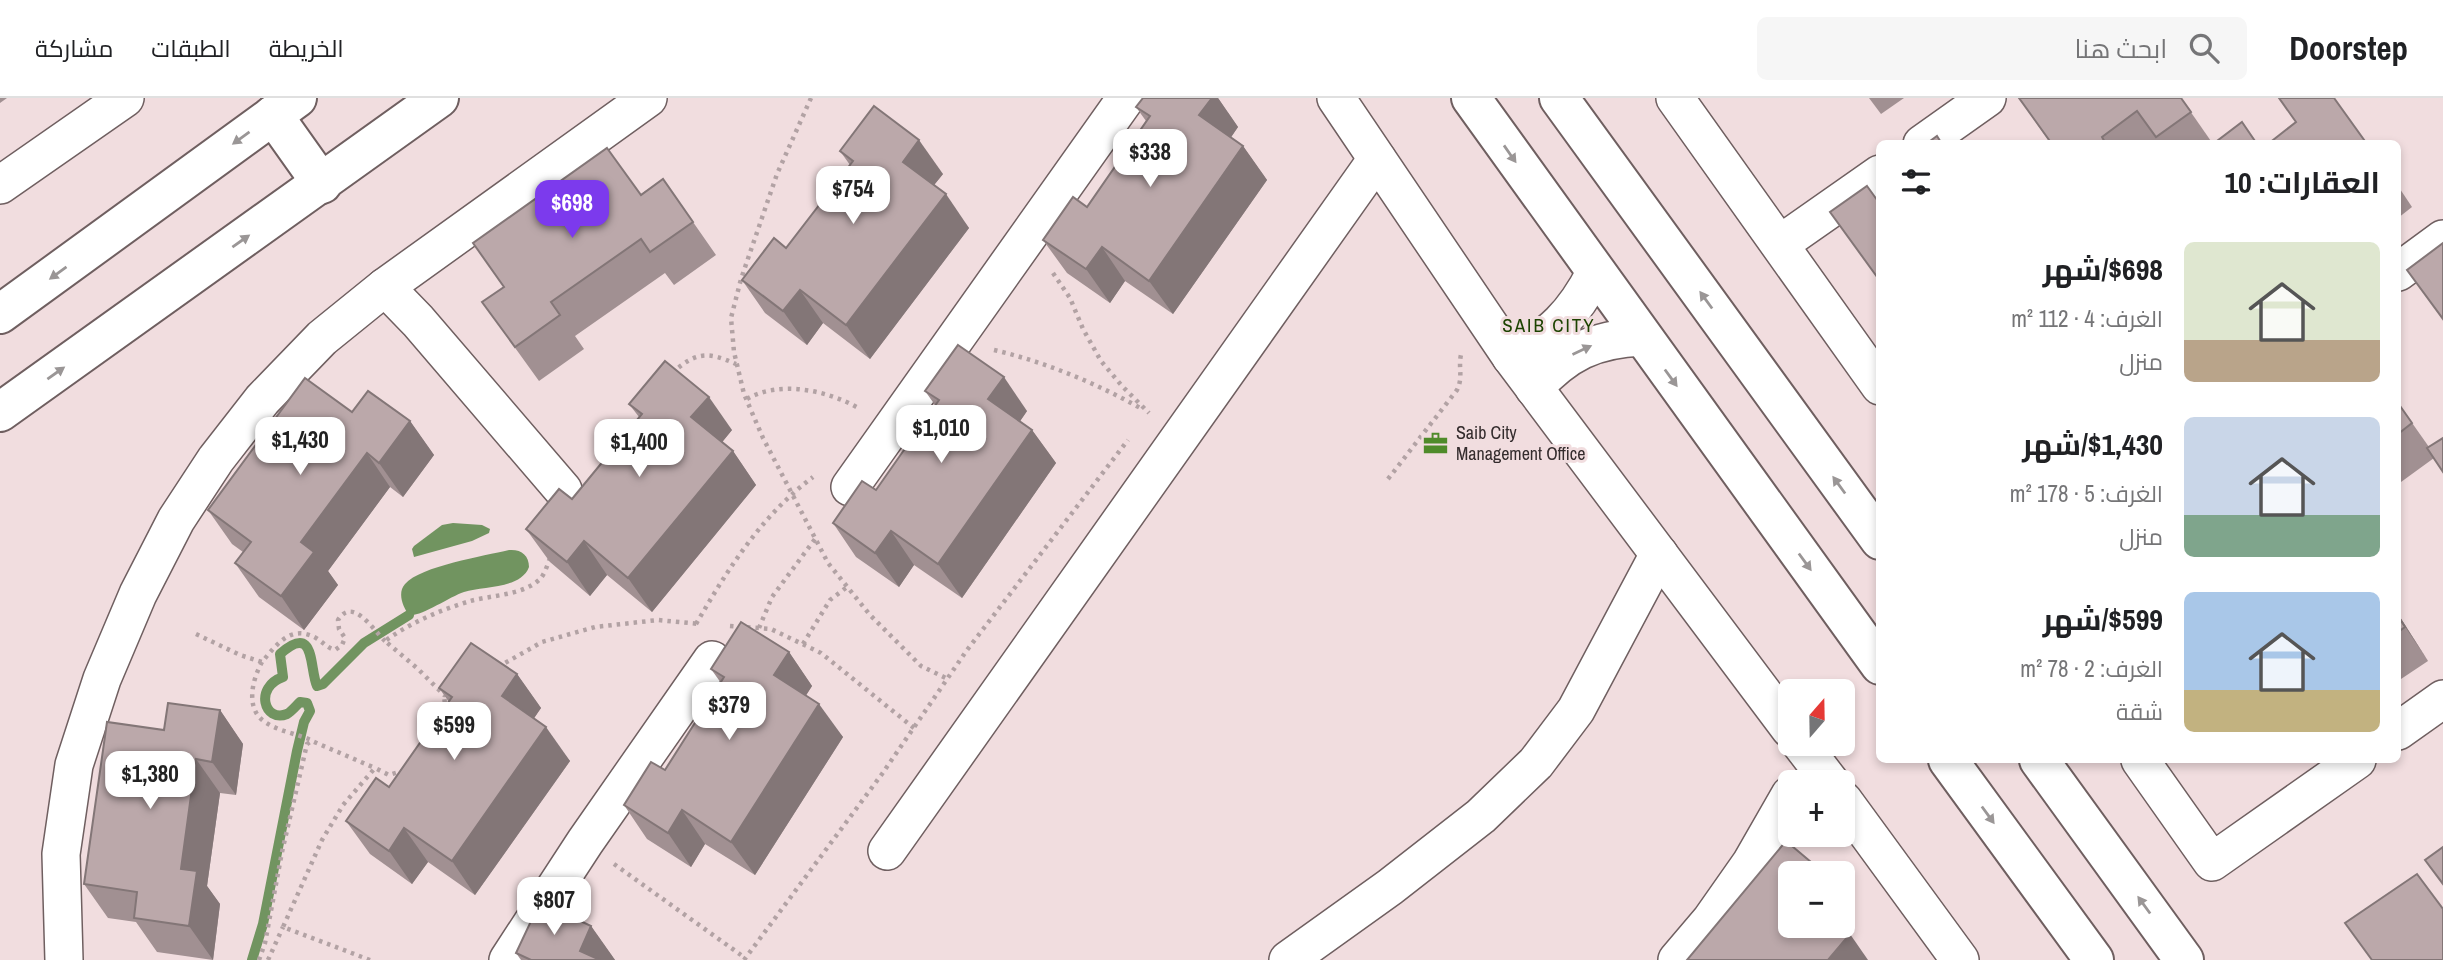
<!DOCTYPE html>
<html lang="ar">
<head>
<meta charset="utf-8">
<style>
	:root { --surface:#fff; --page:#f6f6f6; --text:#202124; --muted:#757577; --line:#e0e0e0; --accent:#7c3aed }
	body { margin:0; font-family:"Archivo Narrow",Cairo,sans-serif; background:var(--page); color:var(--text); direction:rtl; height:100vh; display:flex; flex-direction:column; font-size:26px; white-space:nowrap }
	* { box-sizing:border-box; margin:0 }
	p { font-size:23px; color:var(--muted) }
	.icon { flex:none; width:38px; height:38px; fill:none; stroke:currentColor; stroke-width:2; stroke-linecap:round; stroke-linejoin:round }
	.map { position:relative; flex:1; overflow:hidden; direction:ltr }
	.drawer { position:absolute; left:1876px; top:42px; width:525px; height:623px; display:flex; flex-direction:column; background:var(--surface); border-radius:10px; box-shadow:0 4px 10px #0003; direction:rtl }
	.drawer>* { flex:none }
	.needle { width:46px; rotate:20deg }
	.tools { position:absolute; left:1778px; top:581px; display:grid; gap:14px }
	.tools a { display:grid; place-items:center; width:77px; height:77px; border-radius:10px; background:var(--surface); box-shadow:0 4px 10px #0003; font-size:35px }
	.price { position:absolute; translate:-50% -60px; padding:0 16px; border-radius:14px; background:#fff; color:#222; font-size:23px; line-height:46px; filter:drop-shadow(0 2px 4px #0008) }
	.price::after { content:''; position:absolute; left:50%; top:42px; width:21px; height:16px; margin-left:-10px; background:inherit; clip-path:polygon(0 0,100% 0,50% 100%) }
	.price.on { background:var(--accent); color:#fff }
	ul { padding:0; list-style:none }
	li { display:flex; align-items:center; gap:21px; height:175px; padding:0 21px }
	li span { display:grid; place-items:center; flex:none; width:196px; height:140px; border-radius:10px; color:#555 }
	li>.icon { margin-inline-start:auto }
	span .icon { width:84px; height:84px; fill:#fffc; stroke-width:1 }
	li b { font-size:30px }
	h2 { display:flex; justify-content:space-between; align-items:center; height:84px; padding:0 21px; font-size:30px }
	header { display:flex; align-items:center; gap:42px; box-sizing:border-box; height:98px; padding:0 35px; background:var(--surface); border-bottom:2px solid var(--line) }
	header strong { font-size:33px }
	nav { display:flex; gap:38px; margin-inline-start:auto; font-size:24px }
	.search { width:490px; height:63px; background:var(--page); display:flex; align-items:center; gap:18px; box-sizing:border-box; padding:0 24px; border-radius:10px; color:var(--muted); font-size:26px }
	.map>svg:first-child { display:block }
	.water { fill:#719460 }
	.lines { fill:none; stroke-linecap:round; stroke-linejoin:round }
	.stream { stroke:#719460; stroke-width:10 }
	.minor-casing { stroke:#6f5f60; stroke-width:40 }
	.tertiary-casing { stroke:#6f5f60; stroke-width:42 }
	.path { stroke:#b2a2a4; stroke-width:4.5; stroke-dasharray:3.5 5; stroke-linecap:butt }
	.minor { stroke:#fff; stroke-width:37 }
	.tertiary { stroke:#fff; stroke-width:38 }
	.wall { fill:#a19092 }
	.shaded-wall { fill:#837677 }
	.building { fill:#bba8aa; stroke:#837677; stroke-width:2 }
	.oneway { fill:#9a9696 }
	.labels { text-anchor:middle; stroke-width:6; stroke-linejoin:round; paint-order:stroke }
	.poi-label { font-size:18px; fill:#342c2d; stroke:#f1dddf; text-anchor:start }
	.neighbourhood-label { font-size:19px; letter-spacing:2px; fill:#1d4301; stroke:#f1dddf }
</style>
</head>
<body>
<header>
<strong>Doorstep</strong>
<div class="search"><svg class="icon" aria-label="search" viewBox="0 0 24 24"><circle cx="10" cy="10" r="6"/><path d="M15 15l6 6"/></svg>ابحث هنا</div>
<nav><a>الخريطة</a><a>الطبقات</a><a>مشاركة</a></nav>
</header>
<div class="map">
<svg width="2443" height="862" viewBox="0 0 2443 862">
	<rect width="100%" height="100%" fill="#f1dddf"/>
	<!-- water -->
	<g class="water">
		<path d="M453,425L482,427L490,431L489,435L472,443L414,459L412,451L414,448L442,427Z"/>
		<path d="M509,452C521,451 529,457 529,469C521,491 483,488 464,494C449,499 421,519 409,517C403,509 397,495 405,486C421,468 484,458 509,452Z"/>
	</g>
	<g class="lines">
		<!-- stream -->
		<path class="stream" d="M252,862L263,826L297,653L304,624L310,613L307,605L300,604C296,608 291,614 287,616C264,625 254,589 283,579L280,556C316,524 309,570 317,588L323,586L364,545L409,517"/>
		<defs>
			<g id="minor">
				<path d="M1336,0L1511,259L1790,631"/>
				<path d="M1675,0L1880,288"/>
				<path d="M1922,46L1987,0"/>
				<path d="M0,87L125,0"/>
				<path d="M1780,146L1880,76"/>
				<path d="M2398,174L2443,141"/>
				<path d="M385,189L418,223L563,392"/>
				<path d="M1511,259C1552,238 1574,216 1595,175"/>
				<path d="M1534,290C1566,255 1594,241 1642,239"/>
				<path d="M850,389L1126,0"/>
				<path d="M2398,633L2443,601"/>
				<path d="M1801,646L1830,684"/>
				<path d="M2140,662L2212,764L2357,662"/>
				<path d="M1843,702L1960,862"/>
				<path d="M887,753L1377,61"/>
				<path d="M64,862L61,756L74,667L102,581L138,496L176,422L216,361L262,302L322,240L385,189L648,0"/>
				<path d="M508,862L585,744L712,562"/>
				<path d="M1288,862L1390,789L1481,718L1536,665L1576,612L1659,456"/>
				<path d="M1677,862L1711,822L1751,765L1790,697"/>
			</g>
			<g id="tertiary">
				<path d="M1471,0L1880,567"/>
				<path d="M1559,0L1880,442"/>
				<path d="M273,17L322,86"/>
				<path d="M0,216L297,0"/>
				<path d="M0,314L439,0"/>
				<path d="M1948,662L2094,862"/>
				<path d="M2039,662L2184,862"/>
			</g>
		</defs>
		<!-- minor casing -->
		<use href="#minor" class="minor-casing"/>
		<!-- tertiary casing -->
		<use href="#tertiary" class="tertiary-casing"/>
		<!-- path -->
		<g class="path">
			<path d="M811,0L777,76L741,181L731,220L734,254L744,296L763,340L828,465L870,517L921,568L948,581"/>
			<path d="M1053,175L1070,200L1083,231L1101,263L1122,288L1149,315"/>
			<path d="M994,252C1045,264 1096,285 1142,311"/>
			<path d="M672,275C696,254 707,253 736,266"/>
			<path d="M747,301C779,282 828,292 860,311"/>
			<path d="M1388,381L1457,292C1464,278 1457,268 1462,253"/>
			<path d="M696,526C728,471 761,418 813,379"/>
			<path d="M730,528L771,531L821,555L914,630"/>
			<path d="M759,530L772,499L815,441"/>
			<path d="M196,536L240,557L262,564C277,546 291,526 316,540C323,544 327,550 335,552L342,547L345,540L339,531L338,522C353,498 373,532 385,543"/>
			<path d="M803,546L830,502L847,489"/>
			<path d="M262,564C252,582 245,611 265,624C278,633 297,636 311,642"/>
			<path d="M498,569L542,544L595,529L658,522L700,526"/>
			<path d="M447,596L444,597L418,571L385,543C410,525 438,513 467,504C489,497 521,498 539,482C545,477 548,464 551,458"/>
			<path d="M438,620L445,607L444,597"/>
			<path d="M614,766L741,857"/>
			<path d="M259,862L265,845L282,754L307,646L312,643L375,670"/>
			<path d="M268,862L283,829"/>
			<path d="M370,862L283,829L322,742L343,707L375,670L389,677L405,672"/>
			<path d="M744,862L882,676L967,552L1128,342"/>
		</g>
		<!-- minor -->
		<use href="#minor" class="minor"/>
		<!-- tertiary -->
		<use href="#tertiary" class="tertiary"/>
	</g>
	<!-- wall -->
	<g class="wall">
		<path d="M0,0H7L0,5Z"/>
		<path d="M1212,0H1218L1238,29L1231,39L1243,48L1267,82L1173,216L1125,183L1110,205L1067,175L1043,142L1087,109L1146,23L1136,9Z"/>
		<path d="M1869,0H1904L1881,16Z"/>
		<path d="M2019,0H2181L2213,46H2051Z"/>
		<path d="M840,53L943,76L934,87L969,130L870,261L823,225L807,247L765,215L742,182L786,150L850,67Z"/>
		<path d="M663,81L716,157L674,187L665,175L575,238L584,251L539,283L482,204Z"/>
		<path d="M2398,88L2412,109L2398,120Z"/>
		<path d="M925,293L1027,313L1020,323L1032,332L1056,365L962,500L914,467L899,489L856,459L833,425L876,392L935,307Z"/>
		<path d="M2398,305L2429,349L2434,360L2401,384L2398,379Z"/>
		<path d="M629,306L732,332L722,344L733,353L756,387L652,514L607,477L590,498L550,464L526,431L572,401L639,319Z"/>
		<path d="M352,314L410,323L434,357L403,399L390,389L328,473L338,487L304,532L259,499L235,465L243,454L232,446L208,412Z"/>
		<path d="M2398,516L2428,563L2398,583Z"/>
		<path d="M789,554L812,588L806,597L843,639L755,777L705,746L691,769L647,741L624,707L665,672L721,585L711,571Z"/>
		<path d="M517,576L541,610L534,620L570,663L475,797L428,764L412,786L370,756L346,723L389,689L449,604L439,590Z"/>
		<path d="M220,612L243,646L236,697L220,695L207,788L220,806L213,862L157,854L136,824L108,820L84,786L164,632Z"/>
		<path d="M591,828L615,862H521L516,855Z"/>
	</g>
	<!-- shaded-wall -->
	<g class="shaded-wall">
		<path d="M1212,0H1218L1238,29L1223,51L1199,17Z"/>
		<path d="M919,42L943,76L926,97L903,64Z"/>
		<path d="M1243,48L1267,82L1173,216L1149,183Z"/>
		<path d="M946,96L969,130L870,261L846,227Z"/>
		<path d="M1102,149L1125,183L1110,205L1086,171Z"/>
		<path d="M800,192L823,225L807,247L783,213Z"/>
		<path d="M1004,279L1027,313L1012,335L988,301Z"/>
		<path d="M709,299L732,332L715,353L691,319Z"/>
		<path d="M410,323L434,357L403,399L379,365Z"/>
		<path d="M1032,332L1056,365L962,500L938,466Z"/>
		<path d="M733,353L756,387L652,514L628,480Z"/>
		<path d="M367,355L390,389L328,473L338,487L304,532L281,498L301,444Z"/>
		<path d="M891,433L914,467L899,489L875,455Z"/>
		<path d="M584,443L607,477L590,498L567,464Z"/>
		<path d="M2398,516L2428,563L2398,518Z"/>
		<path d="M789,554L812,588L798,610L774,577Z"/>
		<path d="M517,576L541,610L526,632L502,598Z"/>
		<path d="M819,606L843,639L755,777L731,744Z"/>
		<path d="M220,612L243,646L236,697L212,664Z"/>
		<path d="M546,629L570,663L475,797L452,763Z"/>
		<path d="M196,661L220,695L207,788L220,806L213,862L189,828L181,771Z"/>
		<path d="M682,712L705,746L691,769L668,735Z"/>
		<path d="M404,730L428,764L412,786L389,753Z"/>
		<path d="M1843,798L1853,813L1843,825Z"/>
		<path d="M591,828L615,862H586L580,853Z"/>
		<path d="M1850,836L1868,862H1828Z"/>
	</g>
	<!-- building -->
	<g class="building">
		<path d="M1143,0H1212L1199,17L1243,48L1149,183L1102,149L1086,171L1043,142L1073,99L1087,109L1150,18L1136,9Z"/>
		<path d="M2019,0H2181L2191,14L2156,39L2137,13L2102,39L2106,46H2052Z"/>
		<path d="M2279,0H2334L2367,46H2268L2296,24Z"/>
		<path d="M874,8L919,42L903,64L946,96L846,227L800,192L783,213L742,182L774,140L786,150L853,63L840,53Z"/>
		<path d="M2242,24L2257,46H2213Z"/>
		<path d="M1937,38L1942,46H1926Z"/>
		<path d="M607,50L641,97L663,81L693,124L650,154L641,141L551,204L560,217L515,249L482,204L504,189L473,145Z"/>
		<path d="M1867,88L1880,106V183L1830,114Z"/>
		<path d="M2443,145V221L2407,172Z"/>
		<path d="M958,247L1004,279L988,301L1032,332L938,466L891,433L875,455L833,425L862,383L876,392L939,302L925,293Z"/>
		<path d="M665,263L709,299L691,319L733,353L628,480L584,443L567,464L526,431L559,391L572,401L642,316L629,306Z"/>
		<path d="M305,280L352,314L368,293L410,323L379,365L367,355L301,444L314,454L281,498L235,465L251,444L208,412Z"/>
		<path d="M2398,305L2412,325L2398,336Z"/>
		<path d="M2443,340V374L2427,350Z"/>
		<path d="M2398,518L2405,529L2398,534Z"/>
		<path d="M741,524L789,554L774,577L819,606L731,744L682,712L668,735L624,707L651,664L665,672L724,579L711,571Z"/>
		<path d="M471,545L517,576L502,598L546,629L452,763L404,730L389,753L346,723L376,680L389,689L452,599L439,590Z"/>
		<path d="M168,605L220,612L212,664L196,661L181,771L197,773L189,828L134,820L137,794L84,786L107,624L164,632Z"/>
		<path d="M1786,743L1824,775H1790V828H1840L1850,836L1828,862H1687Z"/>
		<path d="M2443,749V786L2425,762Z"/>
		<path d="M2417,776L2443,811V862H2372L2345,825Z"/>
		<path d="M540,804L591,828L580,853L600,862H531L516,855Z"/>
	</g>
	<!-- one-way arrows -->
	<defs><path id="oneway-solid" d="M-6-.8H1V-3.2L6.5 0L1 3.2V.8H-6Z" transform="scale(1.75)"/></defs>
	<g class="oneway">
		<use href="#oneway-solid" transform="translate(241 40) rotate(144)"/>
		<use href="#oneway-solid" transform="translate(1510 56) rotate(55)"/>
		<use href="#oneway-solid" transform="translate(241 143) rotate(-35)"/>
		<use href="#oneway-solid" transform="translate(58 175) rotate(144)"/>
		<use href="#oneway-solid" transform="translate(1706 202) rotate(-126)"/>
		<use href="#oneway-solid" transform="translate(1582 252) rotate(-25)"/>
		<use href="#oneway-solid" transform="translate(56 275) rotate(-35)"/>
		<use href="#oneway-solid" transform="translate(1671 280) rotate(54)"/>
		<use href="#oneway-solid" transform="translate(1839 387) rotate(-126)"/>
		<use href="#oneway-solid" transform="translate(1805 464) rotate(54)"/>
		<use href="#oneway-solid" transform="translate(1988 717) rotate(54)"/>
		<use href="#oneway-solid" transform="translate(2144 807) rotate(-126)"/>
	</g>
	<!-- icons -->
	<defs>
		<symbol id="office-bare" viewBox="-9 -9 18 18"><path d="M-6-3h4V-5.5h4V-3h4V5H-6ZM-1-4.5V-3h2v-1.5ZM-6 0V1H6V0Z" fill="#4f8b2a" stroke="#f1dddf" stroke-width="2.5" paint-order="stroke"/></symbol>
	</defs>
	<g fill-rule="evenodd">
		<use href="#office-bare" x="1418" y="328" width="35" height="35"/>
	</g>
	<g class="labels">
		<!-- poi labels -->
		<g class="poi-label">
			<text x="1456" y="341">Saib City<tspan x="1456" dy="21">Management Office</tspan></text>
		</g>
		<!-- neighbourhood labels -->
		<g class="neighbourhood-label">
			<text x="1549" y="234">SAIB CITY</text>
		</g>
	</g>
</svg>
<div class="tools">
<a><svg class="needle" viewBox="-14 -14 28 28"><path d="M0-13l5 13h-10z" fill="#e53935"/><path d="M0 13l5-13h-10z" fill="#757577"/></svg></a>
<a>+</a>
<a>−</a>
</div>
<b class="price" style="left:1150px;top:91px">$338</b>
<b class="price" style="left:853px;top:128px">$754</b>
<b class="price on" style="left:572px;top:142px">$698</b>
<b class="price" style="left:941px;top:367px">$1,010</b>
<b class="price" style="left:300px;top:379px">$1,430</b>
<b class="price" style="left:639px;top:381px">$1,400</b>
<b class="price" style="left:729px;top:644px">$379</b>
<b class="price" style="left:454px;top:664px">$599</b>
<b class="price" style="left:150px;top:713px">$1,380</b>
<b class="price" style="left:554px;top:839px">$807</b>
<section class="drawer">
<h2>العقارات: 10<svg class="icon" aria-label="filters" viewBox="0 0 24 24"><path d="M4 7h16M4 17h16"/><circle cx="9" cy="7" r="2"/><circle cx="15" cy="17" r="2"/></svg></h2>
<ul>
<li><span style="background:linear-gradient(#dfe7d0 70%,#b9a48a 0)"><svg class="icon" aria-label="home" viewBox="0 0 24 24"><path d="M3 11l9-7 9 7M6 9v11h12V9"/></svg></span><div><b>$698/شهر</b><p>الغرف: 4 · 112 m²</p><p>منزل</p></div></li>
<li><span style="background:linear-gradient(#c9d6e8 70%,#7fa58c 0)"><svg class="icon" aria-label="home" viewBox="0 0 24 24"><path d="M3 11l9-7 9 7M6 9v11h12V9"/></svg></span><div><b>$1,430/شهر</b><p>الغرف: 5 · 178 m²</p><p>منزل</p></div></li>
<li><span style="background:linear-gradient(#a9c7e8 70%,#c2b280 0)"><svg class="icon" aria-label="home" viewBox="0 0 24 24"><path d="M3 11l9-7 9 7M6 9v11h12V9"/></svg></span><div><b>$599/شهر</b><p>الغرف: 2 · 78 m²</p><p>شقة</p></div></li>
</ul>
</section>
</div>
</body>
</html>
